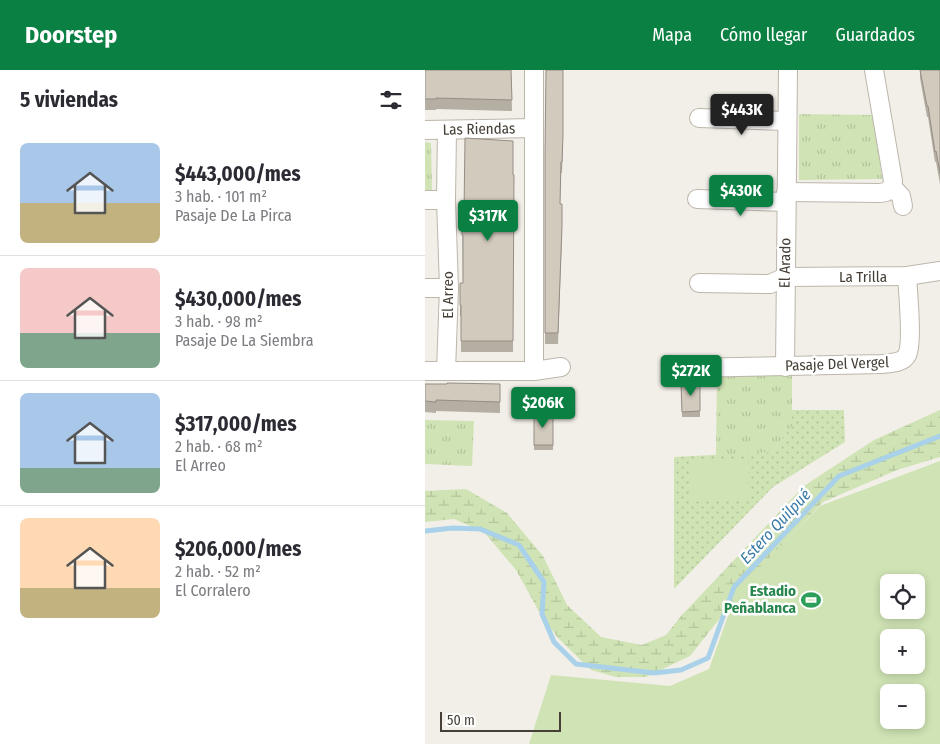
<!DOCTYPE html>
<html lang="es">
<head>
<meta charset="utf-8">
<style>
	:root { --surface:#fff; --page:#f7f7f7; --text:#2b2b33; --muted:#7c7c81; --line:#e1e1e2; --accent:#0b8043 }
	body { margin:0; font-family:"Fira Sans Condensed",sans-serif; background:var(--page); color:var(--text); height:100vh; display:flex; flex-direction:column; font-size:19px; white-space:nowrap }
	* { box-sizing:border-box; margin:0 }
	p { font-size:16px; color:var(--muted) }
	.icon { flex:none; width:28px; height:28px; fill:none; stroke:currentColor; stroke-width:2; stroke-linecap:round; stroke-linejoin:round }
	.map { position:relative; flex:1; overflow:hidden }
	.panel { display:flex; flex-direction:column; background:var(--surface); width:425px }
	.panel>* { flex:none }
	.controls { position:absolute; left:455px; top:504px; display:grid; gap:10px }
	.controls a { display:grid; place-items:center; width:45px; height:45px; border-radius:8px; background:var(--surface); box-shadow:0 2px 8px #0003; font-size:25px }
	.scale { position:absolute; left:15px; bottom:12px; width:121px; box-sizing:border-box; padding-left:5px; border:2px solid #453f37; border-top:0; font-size:14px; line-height:18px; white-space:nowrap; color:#453f37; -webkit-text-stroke:4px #fff; paint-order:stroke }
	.price { position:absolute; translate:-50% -42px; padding:0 11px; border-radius:5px; background:var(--accent); color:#fff; font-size:16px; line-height:32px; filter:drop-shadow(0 1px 2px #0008) }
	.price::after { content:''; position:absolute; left:50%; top:30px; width:15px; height:11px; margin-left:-8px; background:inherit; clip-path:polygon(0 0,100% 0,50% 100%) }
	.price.on { background:#222; color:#fff }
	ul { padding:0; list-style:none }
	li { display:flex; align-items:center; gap:15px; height:125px; padding:0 20px }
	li+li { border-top:1px solid var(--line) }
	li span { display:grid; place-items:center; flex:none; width:140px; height:100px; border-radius:8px; color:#555 }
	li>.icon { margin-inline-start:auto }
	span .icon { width:60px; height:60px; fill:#fffc; stroke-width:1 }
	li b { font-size:21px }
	h2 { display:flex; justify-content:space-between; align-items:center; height:60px; padding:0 20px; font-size:21px }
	header { display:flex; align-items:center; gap:30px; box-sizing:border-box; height:70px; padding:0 25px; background:var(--accent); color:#fff }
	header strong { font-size:24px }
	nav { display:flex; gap:28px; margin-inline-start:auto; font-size:18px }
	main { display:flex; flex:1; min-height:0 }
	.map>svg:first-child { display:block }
	.grass { fill:url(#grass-dots) }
	.wetland { fill:url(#wetland-marsh) }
	.park { fill:url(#park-tufts) }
	.pitch { fill:#cfe3b4; fill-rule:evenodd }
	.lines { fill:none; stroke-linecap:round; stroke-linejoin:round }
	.stream { stroke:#a9d1e9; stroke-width:5 }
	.street-casing { stroke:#bdb6ab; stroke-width:20 }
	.street { stroke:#fff; stroke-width:18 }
	.wall { fill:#b5aea3 }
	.building { fill:#d3cabe; stroke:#948d85 }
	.labels { text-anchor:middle; stroke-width:5; stroke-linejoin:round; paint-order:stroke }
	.street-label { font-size:15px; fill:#453f37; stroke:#fff }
	.leisure-label { font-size:15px; font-weight:bold; fill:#27864d; stroke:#fff; text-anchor:end }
	.water-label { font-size:16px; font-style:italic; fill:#3a7ba6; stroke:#fff }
</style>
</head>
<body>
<header>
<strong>Doorstep</strong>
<nav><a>Mapa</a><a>Cómo llegar</a><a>Guardados</a></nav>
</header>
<main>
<section class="panel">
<h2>5 viviendas<svg class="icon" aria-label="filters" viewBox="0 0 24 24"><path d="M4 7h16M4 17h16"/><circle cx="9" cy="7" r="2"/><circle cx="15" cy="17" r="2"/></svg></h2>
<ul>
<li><span style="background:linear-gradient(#a9c7e8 60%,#c2b280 0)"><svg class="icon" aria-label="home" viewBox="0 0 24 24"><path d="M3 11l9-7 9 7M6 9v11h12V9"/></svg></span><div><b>$443,000/mes</b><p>3 hab. · 101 m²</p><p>Pasaje De La Pirca</p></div></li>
<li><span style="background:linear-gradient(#f6c9c9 65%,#7fa58c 0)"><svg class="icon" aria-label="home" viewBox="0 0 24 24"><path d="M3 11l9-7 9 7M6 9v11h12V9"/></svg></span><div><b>$430,000/mes</b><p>3 hab. · 98 m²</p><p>Pasaje De La Siembra</p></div></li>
<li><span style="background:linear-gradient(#a9c7e8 75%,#7fa58c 0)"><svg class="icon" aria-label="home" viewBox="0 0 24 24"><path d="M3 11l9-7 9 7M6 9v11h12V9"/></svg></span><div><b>$317,000/mes</b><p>2 hab. · 68 m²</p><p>El Arreo</p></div></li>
<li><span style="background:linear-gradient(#ffd9b3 70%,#c2b280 0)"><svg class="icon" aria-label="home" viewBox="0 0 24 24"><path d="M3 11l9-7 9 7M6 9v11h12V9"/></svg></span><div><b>$206,000/mes</b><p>2 hab. · 52 m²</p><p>El Corralero</p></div></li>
</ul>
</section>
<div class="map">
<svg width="515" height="674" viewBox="0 0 515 674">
	<defs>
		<pattern id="grass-dots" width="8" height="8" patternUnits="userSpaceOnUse" patternTransform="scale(1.25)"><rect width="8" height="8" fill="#cfe3b4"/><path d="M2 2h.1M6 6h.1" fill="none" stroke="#b3c49b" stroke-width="1.8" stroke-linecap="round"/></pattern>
		<pattern id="wetland-marsh" width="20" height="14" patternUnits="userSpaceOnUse" patternTransform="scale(1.25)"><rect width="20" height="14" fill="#cfe3b4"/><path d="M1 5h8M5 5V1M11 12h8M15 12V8" fill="none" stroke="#b3c49b"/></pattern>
		<pattern id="park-tufts" width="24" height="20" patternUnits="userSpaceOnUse" patternTransform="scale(1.25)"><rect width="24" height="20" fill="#cfe3b4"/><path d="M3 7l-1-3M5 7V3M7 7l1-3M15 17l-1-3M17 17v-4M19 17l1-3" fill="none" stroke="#b3c49b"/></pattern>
	</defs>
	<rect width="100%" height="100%" fill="#f2efe8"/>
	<!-- grass -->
	<path class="grass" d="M367,340H419L420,372L348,417L249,519V387L346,382L367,356Z"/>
	<!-- wetland -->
	<path class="wetland" d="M515,340V387L472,400L398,432L330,504L265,586L221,607H191L166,600L133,568L117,547L91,500L59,462L29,449L0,452V421L41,419L82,443L118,486L142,535L176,567L217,575L241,565L256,546L379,416L449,370Z"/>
	<!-- park -->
	<g class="park">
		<path d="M374,44L449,45L457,109L374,110Z"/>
		<path d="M0,72L6,73L7,121H0Z"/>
		<path d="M367,301V356L346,382L291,385L292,305Z"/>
		<path d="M0,350L49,351L47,396L0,394Z"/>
	</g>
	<!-- pitch -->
	<g class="pitch">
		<path d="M323,389L324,430L266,432L264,391Z"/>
		<path d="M515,391V674H104L126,605L245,616L284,599L312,521L395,436ZM491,512V540H464V512ZM464,568H491V595H464ZM491,622V650H464V622Z"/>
	</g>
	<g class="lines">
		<!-- stream -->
		<path class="stream" d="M0,461L28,458L55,459L94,475L119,512L117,544L129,572L151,594L229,603L256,600L283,588L309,517L414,406L515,366"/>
		<defs>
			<g id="street">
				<path d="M109,0V301"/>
				<path d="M274,48L362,51"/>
				<path d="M0,60L109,58"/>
				<path d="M467,117L476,126L478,136"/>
				<path d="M361,122L455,123L461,122L467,117L468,111L449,0"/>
				<path d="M272,129L361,132"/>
				<path d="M0,130H21"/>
				<path d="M274,213L345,214L360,207L482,206L515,201"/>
				<path d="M0,218H24"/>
				<path d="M360,297L363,0"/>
				<path d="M260,298L457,294C465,293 478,293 482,285C488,274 483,222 482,206"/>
				<path d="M0,301H109L136,297"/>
				<path d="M21,301L24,218L21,130L22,60"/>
			</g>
		</defs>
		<!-- street casing -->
		<use href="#street" class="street-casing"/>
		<!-- street -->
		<use href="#street" class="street"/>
	</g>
	<!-- wall -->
	<g class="wall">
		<path d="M0,0H86L87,41L11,39V40H0Z"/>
		<path d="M495,0H515V114L511,92H510L503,47H502L498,25L495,8Z"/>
		<path d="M88,71V282H36V246H35V224L38,213L37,143H39Z"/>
		<path d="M138,76L137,103H136L135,134L137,167L133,274H120V84Z"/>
		<path d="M275,313V347H257L256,314Z"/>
		<path d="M0,314H75V343L11,341V343L0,342Z"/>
		<rect x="109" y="344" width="19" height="36"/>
	</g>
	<!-- building -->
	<g class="building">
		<path d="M0,0H86L87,30L11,28V29H0Z"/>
		<path d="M121,0H138V65L137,92H136L135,134H137V156L133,263H120V84Z"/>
		<path d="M495,0H515V103L511,81L510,82L503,36H502Z"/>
		<path d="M40,68L88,71V105H89L88,271H36V235H35V213H38V165H37V143H39Z"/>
		<path d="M22,313L75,314V332L11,330V332L0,331V314H22Z"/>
		<path d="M275,313V341L257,342L256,314Z"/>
		<rect x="109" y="344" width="19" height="31"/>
	</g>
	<!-- icons -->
	<defs>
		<symbol id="stadium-bare" viewBox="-9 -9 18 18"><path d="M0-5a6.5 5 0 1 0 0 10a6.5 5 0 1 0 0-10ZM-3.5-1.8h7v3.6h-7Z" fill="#2e9e5b" stroke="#fff" stroke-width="2.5" paint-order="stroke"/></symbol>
	</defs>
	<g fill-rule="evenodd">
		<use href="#stadium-bare" x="372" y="516" width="28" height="28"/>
	</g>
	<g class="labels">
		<!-- street labels -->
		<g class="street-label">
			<text transform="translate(54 59) rotate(-1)" y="5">Las Riendas</text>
			<text transform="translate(360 193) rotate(-89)" y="5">El Arado</text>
			<text x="438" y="212">La Trilla</text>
			<text transform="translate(23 225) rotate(-90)" y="5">El Arreo</text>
			<text transform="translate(412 294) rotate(-2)" y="5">Pasaje Del Vergel</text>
		</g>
		<!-- leisure labels -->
		<g class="leisure-label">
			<text x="371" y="526">Estadio<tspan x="371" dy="17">Peñablanca</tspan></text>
		</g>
		<!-- water labels -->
		<g class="water-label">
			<text transform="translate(350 456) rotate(-47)" y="6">Estero Quilpué</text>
		</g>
	</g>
</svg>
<div class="controls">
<a><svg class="icon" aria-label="locate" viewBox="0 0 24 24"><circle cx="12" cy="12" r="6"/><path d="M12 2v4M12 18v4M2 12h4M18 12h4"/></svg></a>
<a>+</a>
<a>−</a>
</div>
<div class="scale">50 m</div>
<b class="price on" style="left:317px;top:66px">$443K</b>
<b class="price" style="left:316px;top:147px">$430K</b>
<b class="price" style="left:63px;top:172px">$317K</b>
<b class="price" style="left:266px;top:327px">$272K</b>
<b class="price" style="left:118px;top:359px">$206K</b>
</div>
</main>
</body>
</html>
